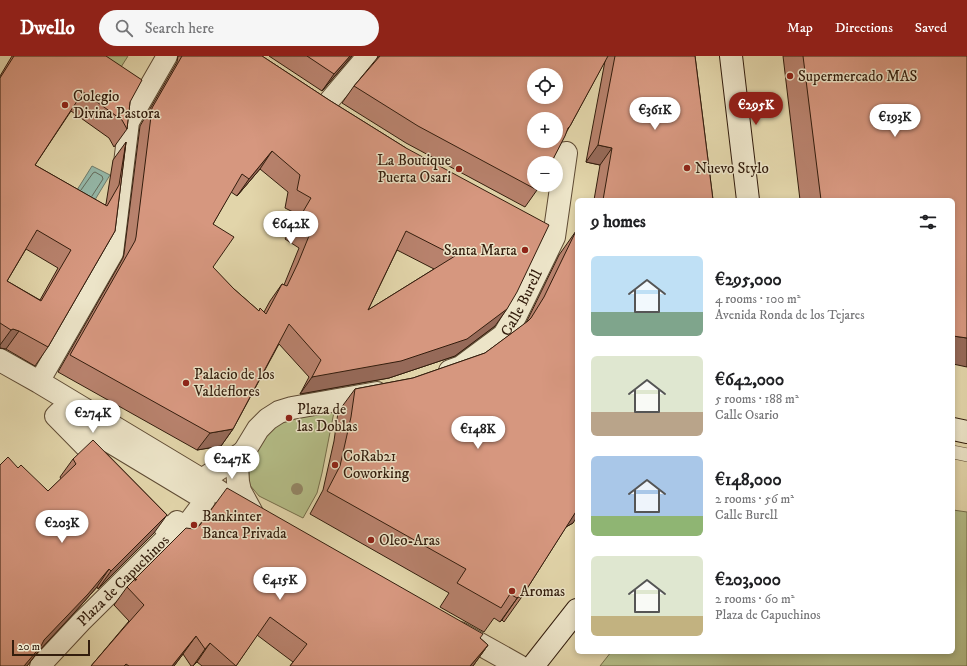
<!DOCTYPE html>
<html lang="en">
<head>
<meta charset="utf-8">
<style>
	:root { --surface:#fff; --page:#f6f6f6; --text:#202124; --muted:#757577; --accent:#8f2418 }
	body { margin:0; font-family:"IM FELL DW Pica",serif; background:var(--page); color:var(--text); height:100vh; display:flex; flex-direction:column; font-size:15px; white-space:nowrap }
	* { box-sizing:border-box; margin:0 }
	p { font-size:13px; color:var(--muted) }
	.icon { flex:none; width:22px; height:22px; fill:none; stroke:currentColor; stroke-width:2; stroke-linecap:round; stroke-linejoin:round }
	.map { position:relative; flex:1; overflow:hidden }
	.sheet { position:absolute; left:575px; top:142px; width:380px; height:456px; display:flex; flex-direction:column; background:var(--surface); border-radius:6px; box-shadow:0 2px 6px #0003 }
	.sheet>* { flex:none }
	.buttons { position:absolute; left:527px; top:12px; display:grid; gap:8px }
	.buttons a { display:grid; place-items:center; width:36px; height:36px; border-radius:50%; background:var(--surface); box-shadow:0 2px 6px #0003; font-size:20px }
	.scale { position:absolute; left:12px; bottom:10px; width:78px; box-sizing:border-box; padding-left:4px; border:2px solid #331d0d; border-top:0; font-size:11px; line-height:14px; white-space:nowrap; color:#331d0d; -webkit-text-stroke:3px #ece4c8; paint-order:stroke }
	.price { position:absolute; translate:-50% -34px; padding:0 9px; border-radius:14px; background:#fff; color:#222; font-size:13px; line-height:26px; filter:drop-shadow(0 1px 2px #0008) }
	.price::after { content:''; position:absolute; left:50%; top:24px; width:12px; height:9px; margin-left:-6px; background:inherit; clip-path:polygon(0 0,100% 0,50% 100%) }
	.price.selected { background:var(--accent); color:#fff }
	ul { padding:0; list-style:none }
	li { display:flex; align-items:center; gap:12px; height:100px; padding:0 16px }
	li span { display:grid; place-items:center; flex:none; width:112px; height:80px; border-radius:6px; color:#555 }
	li>.icon { margin-inline-start:auto }
	span .icon { width:48px; height:48px; fill:#fffc; stroke-width:1 }
	li b { font-size:17px }
	h2 { display:flex; justify-content:space-between; align-items:center; height:48px; padding:0 16px; font-size:17px }
	header { display:flex; align-items:center; gap:24px; box-sizing:border-box; height:56px; padding:0 20px; background:var(--accent); color:#fff }
	header strong { font-size:19px }
	nav { display:flex; gap:22px; margin-inline-start:auto; font-size:14px }
	.search { width:280px; height:36px; background:var(--page); display:flex; align-items:center; gap:10px; box-sizing:border-box; padding:0 14px; border-radius:22px; color:var(--muted); font-size:15px }
	.map>svg:first-child { display:block }
	.green { fill:#b4bd87; stroke:#746d4a }
	.water { fill:#95b9aa; stroke:#6e7b6b }
	.lines { fill:none; stroke-linecap:round; stroke-linejoin:round }
	.shore { stroke:#646b5c; stroke-width:1 }
	.service-casing { stroke:#5f4b34; stroke-width:14 }
	.pedestrian-casing { stroke:#5f4b34; stroke-width:22 }
	.minor-casing { stroke:#5f4b34; stroke-width:24 }
	.secondary-casing { stroke:#331d0d; stroke-width:24 }
	.service { stroke:#ece4c8; stroke-width:13 }
	.pedestrian { stroke:#ece4c8; stroke-width:20 }
	.minor { stroke:#ece4c8; stroke-width:22 }
	.secondary { stroke:#ece4c8; stroke-width:22 }
	.tree { fill:#938665 }
	.wall { fill:#b8826d; stroke:#331d0d; fill-rule:evenodd }
	.shaded-wall { fill:#966a59; stroke:#331d0d }
	.building { fill:#d6977f; stroke:#331d0d; fill-rule:evenodd }
	.poi-dot { fill:#8f2418; stroke:#ece4c8; stroke-width:1.5 }
	.labels { text-anchor:middle; stroke-width:3; stroke-linejoin:round; paint-order:stroke }
	.poi-label { font-size:15px; fill:#331d0d; stroke:#ece4c8; text-anchor:start }
	.street-label { font-size:15px; fill:#331d0d; stroke:#ece4c8 }
</style>
</head>
<body>
<header>
<strong>Dwello</strong>
<div class="search"><svg class="icon" aria-label="search" viewBox="0 0 24 24"><circle cx="10" cy="10" r="6"/><path d="M15 15l6 6"/></svg>Search here</div>
<nav><a>Map</a><a>Directions</a><a>Saved</a></nav>
</header>
<div class="map">
<svg width="967" height="610" viewBox="0 0 967 610">
	<rect width="100%" height="100%" fill="#e2d5aa"/>
	<filter id="stains"><feTurbulence type="fractalNoise" baseFrequency=".005" numOctaves="4"/><feColorMatrix values="0 0 0 0 .2 0 0 0 0 .09 0 0 0 0 .02 0 0 0 .5 -.17"/></filter>
	<radialGradient id="worn" r=".72"><stop offset=".6" stop-color="#630" stop-opacity="0"/><stop offset="1" stop-color="#630" stop-opacity=".3"/></radialGradient>
	<!-- green -->
	<g class="green">
		<path d="M85,0H128L116,19Z"/>
		<path d="M334,356L322,417L317,437L303,462L259,440L249,428V407L265,376L292,358Z"/>
		<path d="M953,454L967,456V610H600L611,596H953Z"/>
	</g>
	<!-- water -->
	<path class="water" d="M92,110L110,119L90,152L72,142Z"/>
	<g class="lines">
		<!-- shore -->
		<path class="shore" d="M81,134L93,117L95,116L102,120L103,123L92,140"/>
		<defs>
			<path id="service" d="M953,396L967,399"/>
			<g id="pedestrian">
				<path d="M324,51L367,0"/>
				<path d="M39,326L113,197L129,66L167,0"/>
				<path d="M59,356L205,444L178,480L172,473L165,472L55,360Z"/>
				<path id="s1" d="M40,610L81,566L164,484L177,465"/>
			</g>
			<g id="minor">
				<path d="M0,304L39,326L202,424L248,455"/>
				<path id="s2" d="M450,315L461,311L504,279L516,259L554,181L566,97"/>
				<path d="M202,424L244,396"/>
				<path d="M252,457L240,435L238,426L237,411L244,396L258,373L268,363L279,356L292,352L377,337"/>
				<path d="M460,577L519,610"/>
			</g>
			<g id="secondary">
				<path d="M731,0L748,144"/>
				<path d="M953,373L967,376"/>
				<path d="M533,610L577,554"/>
			</g>
		</defs>
		<!-- service casing -->
		<use href="#service" class="service-casing"/>
		<!-- pedestrian casing -->
		<use href="#pedestrian" class="pedestrian-casing"/>
		<!-- minor casing -->
		<use href="#minor" class="minor-casing"/>
		<!-- secondary casing -->
		<use href="#secondary" class="secondary-casing"/>
		<!-- service -->
		<use href="#service" class="service"/>
		<!-- pedestrian -->
		<use href="#pedestrian" class="pedestrian"/>
		<!-- minor -->
		<use href="#minor" class="minor"/>
		<!-- secondary -->
		<use href="#secondary" class="secondary"/>
	</g>
	<!-- trees -->
	<circle class="tree" cx="297" cy="433" r="6"/>
	<!-- wall -->
	<g class="wall">
		<path d="M12,0H106L130,46L127,73L114,91L109,82L71,55L35,109L105,149L106,148L113,104L126,86L115,175L48,291L35,310L6,293L0,292V20ZM26,193L58,212L40,244L7,225Z"/>
		<path d="M178,0H262L329,44L406,92L495,270L455,300L389,322L300,338L309,321L279,288L233,373L221,390L197,394L58,316L123,202L124,198L140,70L177,6ZM260,113L288,136L285,152L299,159L285,183L299,192L284,229L282,228L270,245L264,256L259,255L234,233L213,212V168L231,136L237,140ZM397,194L434,213L368,254Z"/>
		<path d="M269,0H352L322,35Z"/>
		<path d="M378,0H695L713,144H594L600,109L586,106L605,5L570,70L567,75L537,134L525,151L406,87L342,47L354,30L378,1Z"/>
		<path d="M783,0H967L953,144H800Z"/>
		<path d="M576,175L573,467L566,471L521,542L504,566L502,564L500,566L494,562L484,576L440,551L449,537L310,458L323,434L334,385L338,356L355,333L413,322L485,297L526,267L559,199Z"/>
		<path d="M73,403L154,477L98,533L97,531L75,556L37,597L27,610H0L18,412L48,435L61,423L60,421Z"/>
		<path d="M127,531L480,582L488,589L473,610H290L293,606L257,579L236,610H202L197,606L193,610H191L183,598L174,610H91L129,565L114,549Z"/>
	</g>
	<!-- shaded-wall -->
	<g class="shaded-wall">
		<path d="M350,0H352L322,35L334,18Z"/>
		<path d="M598,89L612,92L600,109L586,106Z"/>
		<path d="M272,95L260,113L237,140L249,123Z"/>
		<path d="M507,253L495,270L455,300L389,322L300,338L312,321Z"/>
		<path d="M13,273L19,275L6,293L0,292V289L11,274Z"/>
		<path d="M953,280L967,282V311L953,308Z"/>
		<path d="M233,373L221,390L197,394L210,377Z"/>
		<path d="M577,454V461L573,467L564,472Z"/>
		<path d="M167,459L154,477L98,533L111,515Z"/>
		<path d="M109,513L97,531L75,556L37,597L27,610H24L44,584Z"/>
		<path d="M518,541L502,564L500,566Z"/>
		<path d="M196,580L183,598L174,610H172Z"/>
		<path d="M210,587L197,606L193,610L205,593Z"/>
		<path d="M488,589L473,610H470Z"/>
	</g>
	<!-- building -->
	<g class="building">
		<path d="M14,0H106L142,24L130,46L127,73L122,64L83,36L35,109L107,150L119,129L126,86L115,175L48,291L19,275L13,273L11,274L0,267V22ZM37,174L71,194L41,245L7,225Z"/>
		<path d="M182,0H262L329,44L406,92L549,169L517,236L507,253L467,283L401,305L312,321L321,304L289,268L233,373L210,377L70,299L135,185L136,181L152,52ZM272,95L300,119L297,134L311,142L297,166L311,175L298,207L287,230L282,228L266,258L260,252L259,255L234,233L213,211L234,181L213,168L242,118L249,123ZM406,175L455,200L368,254Z"/>
		<path d="M307,0H350L334,18Z"/>
		<path d="M380,0H608L570,70L568,72L565,80L551,107H534V129H539L537,134L418,70L354,30ZM534,19H556V41H534ZM534,63H556V85H534Z"/>
		<path d="M615,0H695L713,144H603L612,92L598,89Z"/>
		<path d="M803,0H967V282L953,280V144H821Z"/>
		<path d="M576,175H577V454L521,542L518,541L517,542L510,538L501,552L457,527L466,513L327,435L340,410L351,361L355,333L413,322L485,297L528,265L531,262L544,241Z"/>
		<path d="M93,384L167,459L111,515L109,513L88,538L44,584L41,590L24,610H0V409L8,401L18,412L21,409L48,435L76,408L73,403Z"/>
		<path d="M227,432L483,578L480,582L488,589L470,610H290L307,588L270,561L236,610L210,587L205,593L196,580L172,610H129L126,608L124,610H91L122,574L144,549L127,531L186,472L194,473L200,469Z"/>
	</g>
	<!-- markers -->
	<g class="poi-dot">
		<circle cx="790" cy="20" r="4"/>
		<circle cx="65" cy="49" r="4"/>
		<circle cx="687" cy="112" r="4"/>
		<circle cx="459" cy="113" r="4"/>
		<circle cx="525" cy="194" r="4"/>
		<circle cx="186" cy="327" r="4"/>
		<circle cx="289" cy="362" r="4"/>
		<circle cx="335" cy="409" r="4"/>
		<circle cx="194" cy="469" r="4"/>
		<circle cx="371" cy="484" r="4"/>
		<circle cx="512" cy="535" r="4"/>
	</g>
	<g class="labels">
		<!-- poi labels -->
		<g class="poi-label">
			<text x="798" y="25">Supermercado MAS</text>
			<text x="73" y="45">Colegio<tspan x="73" dy="17">Divina Pastora</tspan></text>
			<text x="451" y="109" text-anchor="end">La Boutique<tspan x="451" dy="17">Puerta Osari</tspan></text>
			<text x="695" y="117">Nuevo Stylo</text>
			<text x="517" y="199" text-anchor="end">Santa Marta</text>
			<text x="194" y="323">Palacio de los<tspan x="194" dy="17">Valdeflores</tspan></text>
			<text x="297" y="358">Plaza de<tspan x="297" dy="17">las Doblas</tspan></text>
			<text x="343" y="405">CoRab21<tspan x="343" dy="17">Coworking</tspan></text>
			<text x="202" y="465">Bankinter<tspan x="202" dy="17">Banca Privada</tspan></text>
			<text x="379" y="489">Oleo-Aras</text>
			<text x="520" y="540">Aromas</text>
		</g>
		<!-- street labels -->
		<g class="street-label">
			<text dy="5" stroke="none"><textPath href="#s2" startOffset="102">Calle Burell</textPath></text>
			<text dy="5" stroke="none"><textPath href="#s1" startOffset="119">Plaza de Capuchinos</textPath></text>
		</g>
	</g>
	<rect width="100%" height="100%" filter="url(#stains)"/>
	<rect width="100%" height="100%" fill="url(#worn)"/>
</svg>
<div class="buttons">
<a><svg class="icon" aria-label="locate" viewBox="0 0 24 24"><circle cx="12" cy="12" r="6"/><path d="M12 2v4M12 18v4M2 12h4M18 12h4"/></svg></a>
<a>+</a>
<a>−</a>
</div>
<div class="scale">20 m</div>
<b class="price selected" style="left:756px;top:70px">€295K</b>
<b class="price" style="left:655px;top:75px">€361K</b>
<b class="price" style="left:895px;top:82px">€193K</b>
<b class="price" style="left:291px;top:189px">€642K</b>
<b class="price" style="left:93px;top:378px">€274K</b>
<b class="price" style="left:478px;top:394px">€148K</b>
<b class="price" style="left:232px;top:424px">€247K</b>
<b class="price" style="left:62px;top:488px">€203K</b>
<b class="price" style="left:280px;top:545px">€415K</b>
<section class="sheet">
<h2>9 homes<svg class="icon" aria-label="filters" viewBox="0 0 24 24"><path d="M4 7h16M4 17h16"/><circle cx="9" cy="7" r="2"/><circle cx="15" cy="17" r="2"/></svg></h2>
<ul>
<li><span style="background:linear-gradient(#bfe0f5 70%,#7fa58c 0)"><svg class="icon" aria-label="home" viewBox="0 0 24 24"><path d="M3 11l9-7 9 7M6 9v11h12V9"/></svg></span><div><b>€295,000</b><p>4 rooms · 100 m²</p><p>Avenida Ronda de los Tejares</p></div></li>
<li><span style="background:linear-gradient(#dfe7d0 70%,#b9a48a 0)"><svg class="icon" aria-label="home" viewBox="0 0 24 24"><path d="M3 11l9-7 9 7M6 9v11h12V9"/></svg></span><div><b>€642,000</b><p>5 rooms · 188 m²</p><p>Calle Osario</p></div></li>
<li><span style="background:linear-gradient(#a9c7e8 75%,#8fb573 0)"><svg class="icon" aria-label="home" viewBox="0 0 24 24"><path d="M3 11l9-7 9 7M6 9v11h12V9"/></svg></span><div><b>€148,000</b><p>2 rooms · 56 m²</p><p>Calle Burell</p></div></li>
<li><span style="background:linear-gradient(#dfe7d0 75%,#c2b280 0)"><svg class="icon" aria-label="home" viewBox="0 0 24 24"><path d="M3 11l9-7 9 7M6 9v11h12V9"/></svg></span><div><b>€203,000</b><p>2 rooms · 60 m²</p><p>Plaza de Capuchinos</p></div></li>
</ul>
</section>
</div>
</body>
</html>
